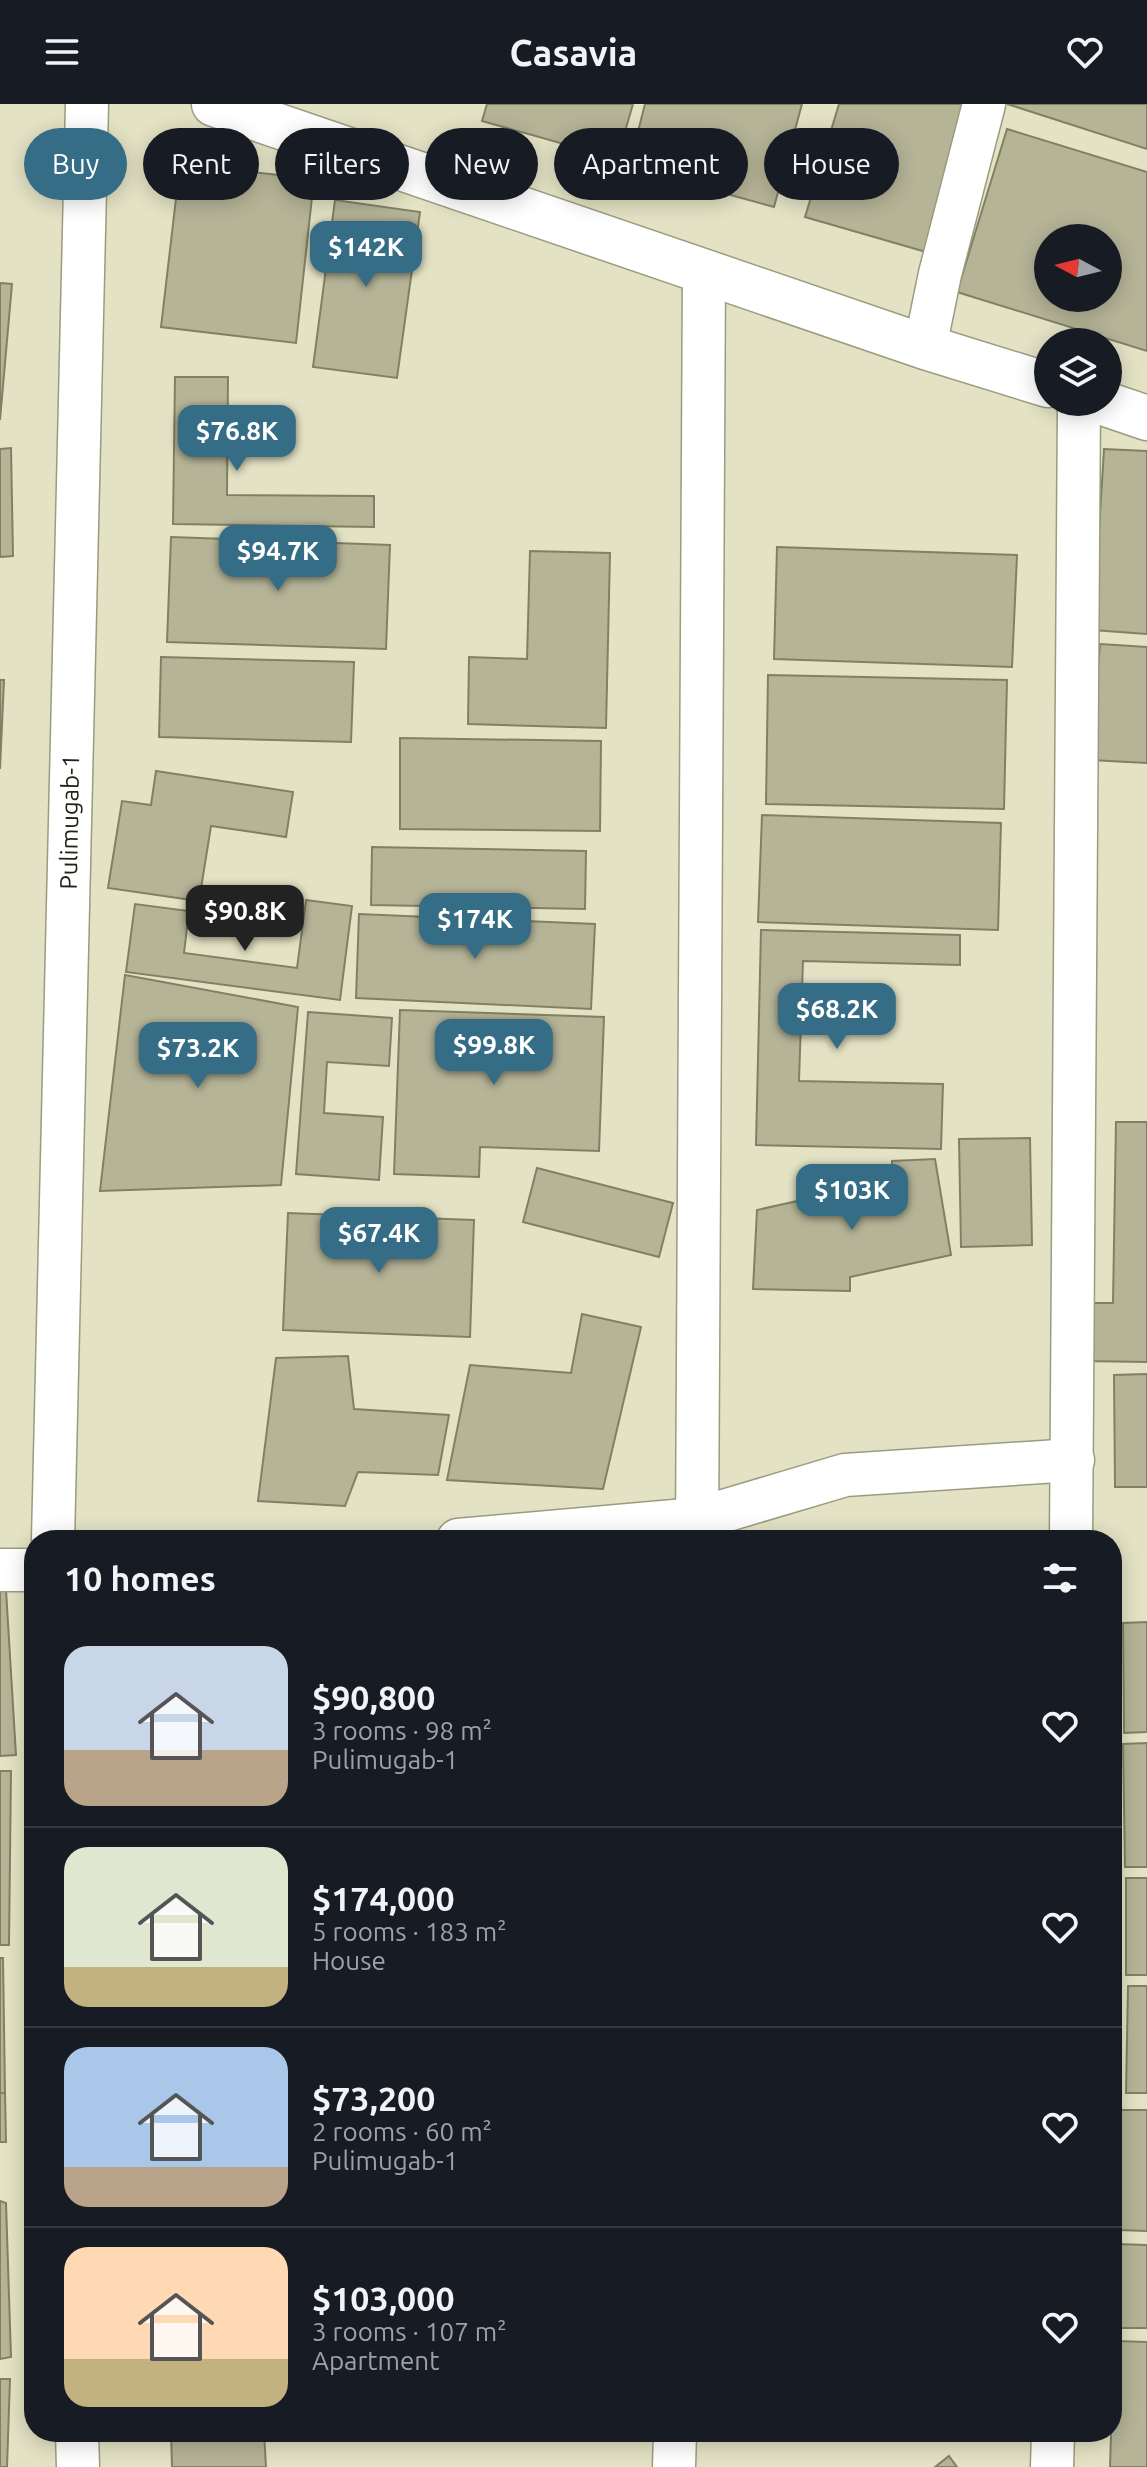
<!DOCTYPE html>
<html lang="en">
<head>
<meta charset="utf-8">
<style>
	:root { --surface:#171b24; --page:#20242c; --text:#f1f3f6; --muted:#9ea1a6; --line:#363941; --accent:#356d87 }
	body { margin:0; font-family:Ubuntu,sans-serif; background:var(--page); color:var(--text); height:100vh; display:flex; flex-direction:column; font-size:30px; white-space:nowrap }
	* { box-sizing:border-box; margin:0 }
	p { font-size:26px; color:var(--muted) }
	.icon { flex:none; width:44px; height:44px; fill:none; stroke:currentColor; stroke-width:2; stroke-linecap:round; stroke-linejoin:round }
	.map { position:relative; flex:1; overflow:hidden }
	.details { position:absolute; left:24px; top:1426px; width:1098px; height:912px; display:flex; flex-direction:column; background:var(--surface); border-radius:32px; box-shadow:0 4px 20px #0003 }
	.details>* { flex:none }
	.top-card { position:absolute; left:24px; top:24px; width:1100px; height:72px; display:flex; gap:16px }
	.needle { width:52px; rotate:277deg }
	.fabs { position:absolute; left:1034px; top:120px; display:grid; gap:16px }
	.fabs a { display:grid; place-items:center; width:88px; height:88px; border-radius:50%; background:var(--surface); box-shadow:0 4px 20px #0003; font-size:40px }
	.price { position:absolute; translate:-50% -68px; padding:0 18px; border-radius:16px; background:var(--accent); color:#fff; font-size:26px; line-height:52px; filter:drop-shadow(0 2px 4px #0008) }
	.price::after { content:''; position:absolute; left:50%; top:48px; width:24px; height:18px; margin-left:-12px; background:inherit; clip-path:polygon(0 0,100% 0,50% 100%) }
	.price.current { background:#222; color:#fff }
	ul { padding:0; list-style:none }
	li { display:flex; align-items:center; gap:24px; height:200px; padding:0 40px }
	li+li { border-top:2px solid var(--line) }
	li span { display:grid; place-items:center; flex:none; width:224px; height:160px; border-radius:24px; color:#555 }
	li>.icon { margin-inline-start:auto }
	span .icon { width:96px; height:96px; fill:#fffc; stroke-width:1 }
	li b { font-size:34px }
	h2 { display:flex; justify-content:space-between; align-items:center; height:96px; padding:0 40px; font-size:34px }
	.pill { padding:0 28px; border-radius:36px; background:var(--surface); box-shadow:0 4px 20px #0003; font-size:28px; line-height:72px }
	.pill.current { background:var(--accent); color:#fff }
	header { display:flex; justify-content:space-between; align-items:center; height:104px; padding:0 40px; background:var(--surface); font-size:36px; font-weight:700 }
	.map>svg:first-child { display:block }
	.building { fill:#b5b497; stroke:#808064; stroke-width:2; fill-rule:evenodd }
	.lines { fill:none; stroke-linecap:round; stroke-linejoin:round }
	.street-casing { stroke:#9b9b7e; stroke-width:45 }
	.secondary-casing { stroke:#9b9b7e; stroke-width:47 }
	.street { stroke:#fff; stroke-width:42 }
	.secondary { stroke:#fff; stroke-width:44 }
	.labels { text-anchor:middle; stroke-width:8; stroke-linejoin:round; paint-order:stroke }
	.street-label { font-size:24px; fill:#222217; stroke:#fff }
</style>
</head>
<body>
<header><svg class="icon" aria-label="menu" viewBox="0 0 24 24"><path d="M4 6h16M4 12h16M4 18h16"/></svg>Casavia<svg class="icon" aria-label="heart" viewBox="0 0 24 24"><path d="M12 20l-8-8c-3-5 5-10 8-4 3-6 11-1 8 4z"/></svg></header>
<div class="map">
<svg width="1147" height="2363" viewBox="0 0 1147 2363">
	<rect width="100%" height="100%" fill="#e3e2c4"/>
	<!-- building -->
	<g class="building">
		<path d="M487,0H633L617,55L482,17Z"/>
		<path d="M645,0H802L774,103L629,63Z"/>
		<path d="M839,0H970L926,148L805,113Z"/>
		<path d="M1007,0H1147V45Z"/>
		<path d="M1007,25L1147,68V247L957,188ZM1048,134H1108V194H1048Z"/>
		<path d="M180,60L314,75L296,239L161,223Z"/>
		<path d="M335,96L420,108L397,274L313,263Z"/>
		<path d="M0,179L12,180L0,316Z"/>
		<path d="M175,273H228L227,391L374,392V423L173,420Z"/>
		<path d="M11,344L13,452L0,453V345Z"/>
		<path d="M1104,345L1147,347V530L1093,526Z"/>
		<path d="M171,433L390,441L386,545L167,538Z"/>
		<path d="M777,443L1017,451L1012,563L774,555Z"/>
		<path d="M530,447L610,449L606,624L468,620L469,553L527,555Z"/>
		<path d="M1100,540L1147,543V659L1091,656Z"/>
		<path d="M161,553L354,558L351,638L159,633Z"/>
		<path d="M768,571L1007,576L1004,705L766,700Z"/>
		<path d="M0,576H4L0,665Z"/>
		<path d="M400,634L601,637L600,727L400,725Z"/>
		<path d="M156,667L293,688L286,733L211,722L199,797L108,784L122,697L151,701Z"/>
		<path d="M762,711L1001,719L998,826L758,818Z"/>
		<path d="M372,743L586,747L585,805L371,801Z"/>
		<path d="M306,796L352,802L340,896L126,868L135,800L189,807L184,849L297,864Z"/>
		<path d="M359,810L595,820L591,905L356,894Z"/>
		<path d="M761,826L960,831V861L803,857L799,977L943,980L941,1045L756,1041Z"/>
		<path d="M125,871L298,903L281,1081L100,1087Z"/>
		<path d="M400,906L604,913L599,1047L480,1043L479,1073L394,1070Z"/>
		<path d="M308,908L392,914L389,962L327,958L324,1009L383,1013L379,1076L296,1070Z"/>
		<path d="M1116,1018H1147V1258L1081,1257V1199H1113Z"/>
		<path d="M1030,1034L1032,1141L961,1143L959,1035Z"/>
		<path d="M935,1055L951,1151L850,1173V1187L753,1185L757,1106L892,1076V1057Z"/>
		<path d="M537,1064L673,1099L659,1153L523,1118Z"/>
		<path d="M288,1109L474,1116L470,1233L283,1226Z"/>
		<path d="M582,1210L641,1223L603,1385L447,1376L470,1261L571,1269Z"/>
		<path d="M348,1252L354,1305L449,1311L438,1371L358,1368L345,1402L258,1397L276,1254Z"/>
		<path d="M1147,1270V1383H1115L1114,1271Z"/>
		<path d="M809,1431V1436H764L763,1433Z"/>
		<path d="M0,1486H6L16,1651L0,1652Z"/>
		<path d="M1147,1518V1628L1124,1629L1123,1519Z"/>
		<path d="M1147,1639V1763H1125L1123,1640Z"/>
		<path d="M0,1667H11L9,1841H0Z"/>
		<rect x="1126" y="1774" width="21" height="97"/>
		<path d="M0,1854H3L5,1989H0Z"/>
		<path d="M1128,1882H1147V1989H1126Z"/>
		<path d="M0,1989H5L6,2038H0Z"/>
		<path d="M1120,2006H1147V2127L1118,2126Z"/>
		<path d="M0,2097L6,2099L11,2253L0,2255Z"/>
		<path d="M1115,2140L1147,2141V2224H1113Z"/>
		<path d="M1114,2237L1147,2238V2363H1110Z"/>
		<path d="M0,2275H10L7,2363H0Z"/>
		<path d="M171,2328H264L266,2363H172Z"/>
		<path d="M949,2352L957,2363H935Z"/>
	</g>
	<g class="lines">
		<defs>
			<g id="street">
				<path d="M925,243L940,170L984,0"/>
				<path d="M53,1436L87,0"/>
				<path d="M458,1436L697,1415L845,1371L1073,1356"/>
				<path d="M697,1436L704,168"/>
				<path d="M1071,1436L1079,298"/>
				<path d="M0,1466H34"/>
				<path d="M77,2328L78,2363"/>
				<path d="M674,2363L675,2328"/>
				<path d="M1052,2363L1053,2328"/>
			</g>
			<g id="secondary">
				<path d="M214,0L925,243L1048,281"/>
				<path d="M1100,298L1147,314"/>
			</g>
		</defs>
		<!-- street casing -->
		<use href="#street" class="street-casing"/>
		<!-- secondary casing -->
		<use href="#secondary" class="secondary-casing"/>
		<!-- street -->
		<use href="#street" class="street"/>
		<!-- secondary -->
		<use href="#secondary" class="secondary"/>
	</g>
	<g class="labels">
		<!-- street labels -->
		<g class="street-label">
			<text transform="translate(70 718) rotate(-89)" y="8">Pulimugab-1</text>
		</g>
	</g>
</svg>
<div class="fabs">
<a><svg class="needle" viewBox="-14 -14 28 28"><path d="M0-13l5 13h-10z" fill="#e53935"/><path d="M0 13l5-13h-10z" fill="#9ea1a6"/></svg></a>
<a><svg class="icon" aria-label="layers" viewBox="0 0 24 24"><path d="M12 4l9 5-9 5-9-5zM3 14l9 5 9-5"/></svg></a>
</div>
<b class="price" style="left:366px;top:185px">$142K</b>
<b class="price" style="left:237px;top:369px">$76.8K</b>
<b class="price" style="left:278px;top:489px">$94.7K</b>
<b class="price current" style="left:245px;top:849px">$90.8K</b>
<b class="price" style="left:475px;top:857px">$174K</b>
<b class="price" style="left:837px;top:947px">$68.2K</b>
<b class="price" style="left:494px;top:983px">$99.8K</b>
<b class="price" style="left:198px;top:986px">$73.2K</b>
<b class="price" style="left:852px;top:1128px">$103K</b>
<b class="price" style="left:379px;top:1171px">$67.4K</b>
<div class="top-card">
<a class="pill current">Buy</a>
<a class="pill">Rent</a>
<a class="pill">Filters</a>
<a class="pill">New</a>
<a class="pill">Apartment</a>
<a class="pill">House</a>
</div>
<section class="details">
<h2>10 homes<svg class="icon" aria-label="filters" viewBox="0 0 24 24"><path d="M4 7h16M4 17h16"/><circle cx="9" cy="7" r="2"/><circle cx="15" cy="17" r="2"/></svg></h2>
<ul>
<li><span style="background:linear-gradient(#c9d6e8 65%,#b9a48a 0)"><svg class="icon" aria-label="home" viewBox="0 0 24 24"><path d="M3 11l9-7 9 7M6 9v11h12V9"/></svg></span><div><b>$90,800</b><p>3 rooms · 98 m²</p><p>Pulimugab-1</p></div><svg class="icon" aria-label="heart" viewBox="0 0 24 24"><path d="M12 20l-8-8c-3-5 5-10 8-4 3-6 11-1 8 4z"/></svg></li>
<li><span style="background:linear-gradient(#dfe7d0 75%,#c2b280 0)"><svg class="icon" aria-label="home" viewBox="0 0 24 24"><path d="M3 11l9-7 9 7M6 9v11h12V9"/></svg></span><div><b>$174,000</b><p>5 rooms · 183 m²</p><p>House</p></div><svg class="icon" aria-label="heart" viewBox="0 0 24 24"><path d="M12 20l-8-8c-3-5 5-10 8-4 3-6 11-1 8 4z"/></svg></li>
<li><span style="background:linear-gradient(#a9c7e8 75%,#b9a48a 0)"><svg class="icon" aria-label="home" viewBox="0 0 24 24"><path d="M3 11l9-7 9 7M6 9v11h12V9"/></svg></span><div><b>$73,200</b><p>2 rooms · 60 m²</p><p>Pulimugab-1</p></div><svg class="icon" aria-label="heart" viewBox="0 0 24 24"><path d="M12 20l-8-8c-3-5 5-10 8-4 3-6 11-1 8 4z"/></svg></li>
<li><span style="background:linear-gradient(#ffd9b3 70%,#c2b280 0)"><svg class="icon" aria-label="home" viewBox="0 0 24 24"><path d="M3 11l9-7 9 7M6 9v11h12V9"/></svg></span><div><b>$103,000</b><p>3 rooms · 107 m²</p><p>Apartment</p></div><svg class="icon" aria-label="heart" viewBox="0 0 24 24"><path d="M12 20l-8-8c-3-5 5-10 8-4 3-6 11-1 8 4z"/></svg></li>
</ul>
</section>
</div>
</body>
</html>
